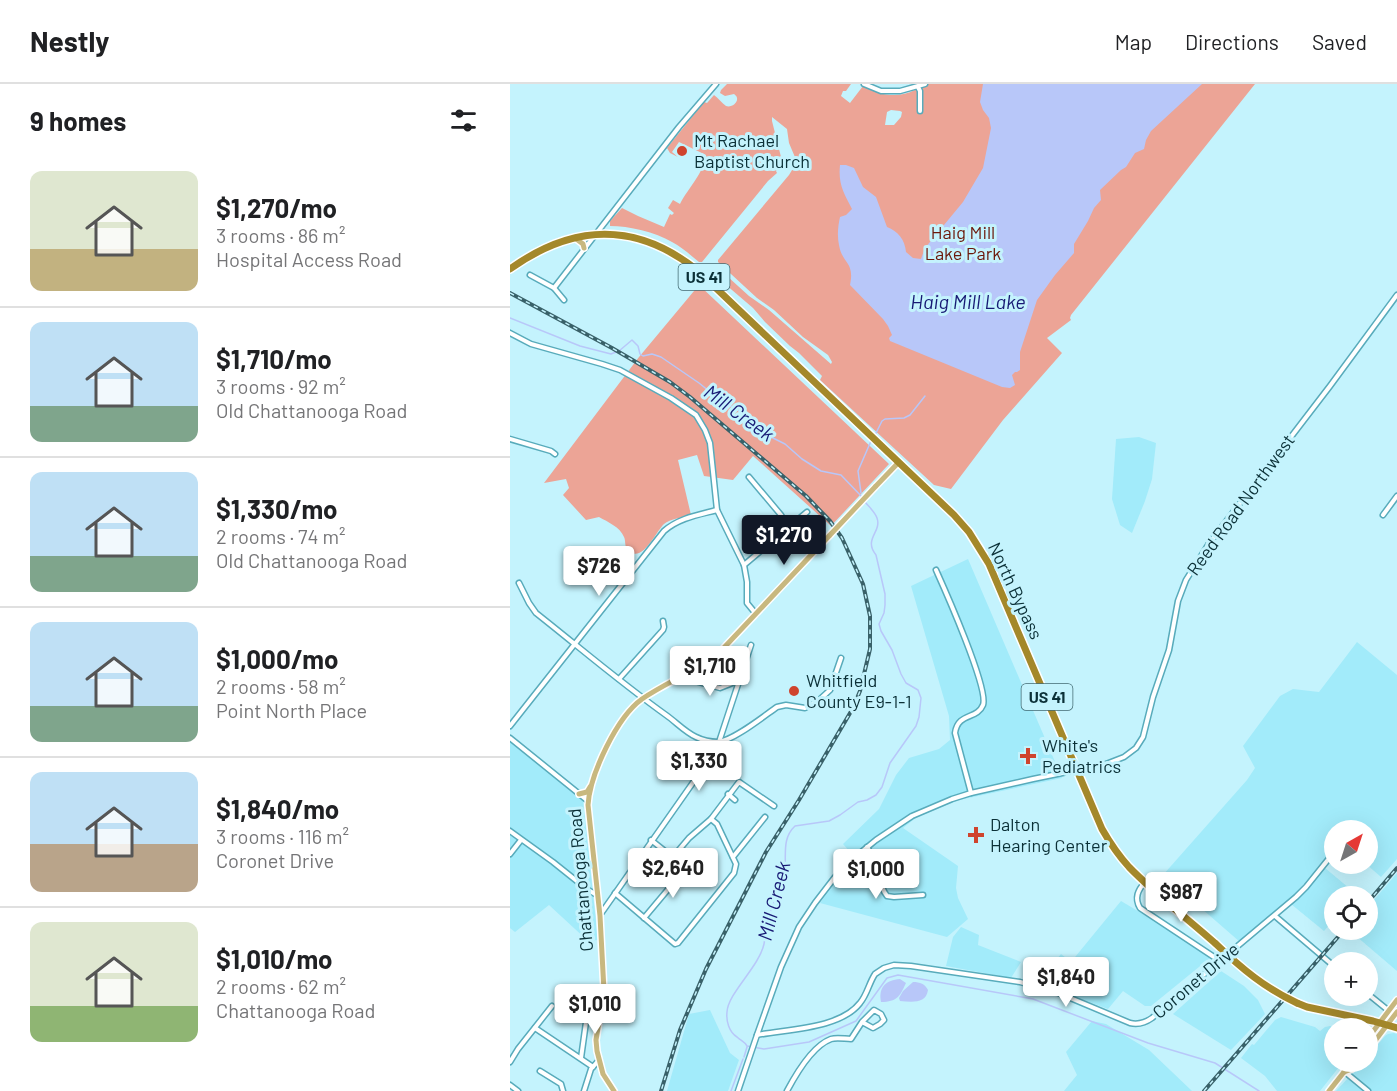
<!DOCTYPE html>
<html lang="en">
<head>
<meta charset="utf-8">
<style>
	:root { --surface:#fff; --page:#f6f6f6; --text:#202124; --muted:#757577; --line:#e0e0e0; --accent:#111827 }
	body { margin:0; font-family:Barlow,sans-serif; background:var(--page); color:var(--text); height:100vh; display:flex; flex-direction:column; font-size:22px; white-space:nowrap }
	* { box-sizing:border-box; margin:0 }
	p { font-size:20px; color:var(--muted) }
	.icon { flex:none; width:33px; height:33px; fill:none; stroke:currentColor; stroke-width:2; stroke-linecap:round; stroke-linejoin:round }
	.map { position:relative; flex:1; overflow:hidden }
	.details { display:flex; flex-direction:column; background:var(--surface); width:510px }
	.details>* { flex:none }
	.needle { width:39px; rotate:39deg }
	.tools { position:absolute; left:814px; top:736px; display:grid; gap:12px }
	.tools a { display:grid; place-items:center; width:54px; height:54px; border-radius:50%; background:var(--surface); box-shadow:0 6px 24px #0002; font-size:30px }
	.price { position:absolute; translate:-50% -51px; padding:0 14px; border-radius:6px; background:#fff; color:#222; font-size:20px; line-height:39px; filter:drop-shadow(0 2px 3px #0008) }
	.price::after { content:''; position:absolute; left:50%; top:36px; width:18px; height:14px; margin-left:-9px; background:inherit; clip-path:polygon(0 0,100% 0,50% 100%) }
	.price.on { background:var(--accent); color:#fff }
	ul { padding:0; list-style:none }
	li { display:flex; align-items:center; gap:18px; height:150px; padding:0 30px }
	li+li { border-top:2px solid var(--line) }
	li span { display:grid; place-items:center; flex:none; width:168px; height:120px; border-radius:12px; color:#555 }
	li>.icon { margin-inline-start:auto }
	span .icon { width:72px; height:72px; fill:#fffc; stroke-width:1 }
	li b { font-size:26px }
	h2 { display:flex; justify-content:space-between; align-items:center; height:72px; padding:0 30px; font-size:26px }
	header { display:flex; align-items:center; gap:36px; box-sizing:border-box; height:84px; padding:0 30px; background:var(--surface); border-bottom:2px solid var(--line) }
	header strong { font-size:28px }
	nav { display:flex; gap:33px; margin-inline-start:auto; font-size:21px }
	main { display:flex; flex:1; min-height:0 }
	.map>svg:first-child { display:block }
	.built { fill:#a2ebfa }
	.green { fill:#eca496; fill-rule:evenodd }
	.water { fill:#b8c7f9 }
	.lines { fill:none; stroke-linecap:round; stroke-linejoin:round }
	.stream { stroke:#b8c7f9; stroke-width:1.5 }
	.minor-casing { stroke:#58abbb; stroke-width:7 }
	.major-casing { stroke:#fff; stroke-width:8 }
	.highway-casing { stroke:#fff; stroke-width:10 }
	.minor { stroke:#fff; stroke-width:4 }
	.major { stroke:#c8b87f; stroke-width:5 }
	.highway { stroke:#a4882a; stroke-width:7 }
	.rail-casing { stroke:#396169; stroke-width:4 }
	.rail { stroke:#c4f3fd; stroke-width:1.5; stroke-dasharray:4.5; stroke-linecap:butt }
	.major-bridge-casing { stroke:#fff; stroke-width:8; stroke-linecap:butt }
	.highway-bridge-casing { stroke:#fff; stroke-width:10; stroke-linecap:butt }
	.major-bridge { stroke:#c8b87f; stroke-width:5 }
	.highway-bridge { stroke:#a4882a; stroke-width:7 }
	.poi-dot { fill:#cf432d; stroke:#c4f3fd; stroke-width:2 }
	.labels { text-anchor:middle; stroke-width:6; stroke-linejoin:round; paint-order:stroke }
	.shield { fill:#c4f3fd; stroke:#426a72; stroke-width:1.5 }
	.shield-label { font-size:16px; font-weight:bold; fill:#0b3037 }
	.poi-label { font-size:18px; fill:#0b3037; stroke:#c4f3fd; text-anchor:start }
	.park-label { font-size:18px; fill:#6c180b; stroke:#c4f3fd }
	.street-label { font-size:18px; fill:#0b3037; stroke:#c4f3fd }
	.water-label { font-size:20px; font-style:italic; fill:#181a75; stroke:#c4f3fd }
</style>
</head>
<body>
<header>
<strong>Nestly</strong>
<nav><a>Map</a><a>Directions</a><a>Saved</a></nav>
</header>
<main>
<section class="details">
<h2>9 homes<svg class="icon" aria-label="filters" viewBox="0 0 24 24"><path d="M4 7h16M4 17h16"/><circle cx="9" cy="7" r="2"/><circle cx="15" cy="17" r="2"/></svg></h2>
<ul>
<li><span style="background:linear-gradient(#dfe7d0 65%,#c2b280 0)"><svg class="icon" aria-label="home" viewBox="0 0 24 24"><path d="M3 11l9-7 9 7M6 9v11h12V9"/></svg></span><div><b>$1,270/mo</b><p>3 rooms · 86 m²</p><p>Hospital Access Road</p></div></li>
<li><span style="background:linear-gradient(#bfe0f5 70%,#7fa58c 0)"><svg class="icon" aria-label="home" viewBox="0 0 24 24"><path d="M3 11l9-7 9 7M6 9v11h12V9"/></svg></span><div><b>$1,710/mo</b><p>3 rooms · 92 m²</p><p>Old Chattanooga Road</p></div></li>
<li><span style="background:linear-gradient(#bfe0f5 70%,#7fa58c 0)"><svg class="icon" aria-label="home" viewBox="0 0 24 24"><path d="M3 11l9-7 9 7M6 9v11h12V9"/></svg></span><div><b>$1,330/mo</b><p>2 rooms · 74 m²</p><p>Old Chattanooga Road</p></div></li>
<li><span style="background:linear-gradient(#bfe0f5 70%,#7fa58c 0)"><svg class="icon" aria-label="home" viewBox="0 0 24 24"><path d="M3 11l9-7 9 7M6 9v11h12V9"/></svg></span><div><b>$1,000/mo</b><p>2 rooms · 58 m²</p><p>Point North Place</p></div></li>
<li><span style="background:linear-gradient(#bfe0f5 60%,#b9a48a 0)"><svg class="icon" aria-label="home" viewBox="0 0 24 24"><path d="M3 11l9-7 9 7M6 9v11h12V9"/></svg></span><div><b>$1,840/mo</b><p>3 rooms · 116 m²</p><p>Coronet Drive</p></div></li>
<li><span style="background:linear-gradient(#dfe7d0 70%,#8fb573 0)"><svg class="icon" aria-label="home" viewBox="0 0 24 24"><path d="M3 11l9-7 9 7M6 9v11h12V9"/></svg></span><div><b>$1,010/mo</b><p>2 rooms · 62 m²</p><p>Chattanooga Road</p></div></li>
</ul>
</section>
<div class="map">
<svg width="887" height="1007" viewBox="0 0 887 1007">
	<rect width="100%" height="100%" fill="#c4f3fd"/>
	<!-- built -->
	<g class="built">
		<path d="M629,353L646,359L642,395L635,417L622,449L610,441L602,415L606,355Z"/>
		<path d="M458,475L552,694L449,716L407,733L393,744L448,782L446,804L448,814L458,835L437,853L310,819L328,794L347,776L333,760L369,725L386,691L399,674L429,665L440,656L439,632L401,502Z"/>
		<path d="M847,558L887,591V775L871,793L856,780H858V747H825V763L798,795L785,810L730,858L653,791L737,696L745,684L733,662L770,612L783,605L809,608Z"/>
		<path d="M0,658L73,717L88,856L78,857L39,821L5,848L0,844Z"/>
		<path d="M815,784L845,809L842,813H825V834L814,847L781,820L797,805Z"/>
		<path d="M887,789V887L839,846H858V823Z"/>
		<path d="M611,817L653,842L700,874L641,922H635L613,907L598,925L528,899L551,870L561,878Z"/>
		<path d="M451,843L469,851L468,861L511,878L501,894L436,882L443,853Z"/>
		<path d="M711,887L734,902L748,916L755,930L721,966L663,930Z"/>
		<path d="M200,926L220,969L229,976L218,1007H157L179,930Z"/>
		<path d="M771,933L805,943L810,947L815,943L820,942L828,945H825V978H833L810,1007H767L755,992L731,974L742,960L744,961L765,936Z"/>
		<path d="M582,937L596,940L639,966L682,1007H554L567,991L556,968Z"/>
		<path d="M884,949L887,950V1007H826L853,978H858V972L875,952L878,950Z"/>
	</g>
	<!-- green -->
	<g class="green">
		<path d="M217,0H341L336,7H333L331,12L340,19L353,2C369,11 388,15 405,6C408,4 412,2 417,0H745L561,231L560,234L561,236L537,254L552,269L493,336L441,405L424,401L310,296L312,292L289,269L280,262L255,238L243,224L201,188L206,182L239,212L259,226L321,280L322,278L318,271L293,253L264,226L247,214L208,178V176L279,91L287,78L279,59L277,45L262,33V37L272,77L266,87L267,89L258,97L192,178H189C180,171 172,163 162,158C145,148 119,142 100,142V137L112,124L128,132L154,143L160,130L162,131L164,129L158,124L163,116L170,120C178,104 194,89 196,71L169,58L162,68L168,73L160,69L157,64L194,18L197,19L204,11C208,14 212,19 216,22C221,24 228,19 227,14C227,12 225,11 224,10L215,12L210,9L211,6ZM381,26L390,27L392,28L391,33L384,41H375L377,28Z"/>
		<path d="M189,201L379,380L321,442L243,372L223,396L194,392L187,371L168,376L181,431C173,433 160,435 154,440C146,447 132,481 118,466C114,462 116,457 114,453C110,443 98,438 89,433L76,436L53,411L59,404L56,395L34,399L129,273Z"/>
	</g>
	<!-- water -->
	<g class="water">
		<path d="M473,0H692L641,47L636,56L634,65L625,69L616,83L611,86L590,106L591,116L584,124L578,137L564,160V169L545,191L527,216L510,268V286L507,288H505L502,291L505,301L500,304L492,303L380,257L379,254L382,251L378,242L373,235L340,201C345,177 332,180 329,161C327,152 328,142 330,133L336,131L342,125C334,109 328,101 330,81H336L344,84L353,103L366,113L377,143C388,147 395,156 396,168L403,174L411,175L415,164L453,118L473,84L481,44L479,34L473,26L470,18Z"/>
		<path d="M390,895L396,899C390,912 387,918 371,918C368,903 376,896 390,895Z"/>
		<path d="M403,898C410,898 415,900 418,906C416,920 402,918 390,917L389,914L393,907Z"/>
	</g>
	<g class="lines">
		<!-- stream -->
		<g class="stream">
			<path d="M0,234L70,262L101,270L106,268"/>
			<path d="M109,267L122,256L128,262L130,270L133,272L142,270L151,273L189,299L210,316L231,328L255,350L275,360L292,375L311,387L331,391L353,414"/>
			<path d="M365,351L372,337L375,335L394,334L400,331L415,312"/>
			<path d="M351,409L348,387L361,357"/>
			<path d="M355,418C359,423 365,428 367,434C372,448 353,455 366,471L375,510V521L374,529L369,540L371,547L382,566L391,590L396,599L408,606L411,614L409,633L406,642L380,679L372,703L366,711L357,716L348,718L330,731L319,737L285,742C270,756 278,775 274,794C271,804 265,814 262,824C259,831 256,839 255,846C255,851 255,856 254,860C249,883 218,909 217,928C216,937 219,948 227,953C231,957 234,957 237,962L254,965L299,958L346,937L377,894L388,891L523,915L638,959L705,979L749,1007"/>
			<path d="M234,973L237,963"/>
			<path d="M221,1007L233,975"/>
		</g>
		<defs>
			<g id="minor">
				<path d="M354,0L371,7H390L415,0"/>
				<path d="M408,3L410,7V27"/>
				<path d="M20,191L44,204L54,216"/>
				<path d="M44,204L169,43L206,0"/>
				<path d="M0,249L21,260L92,280L110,286L161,314L186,331L195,346L200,359L207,426L234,481L237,498V519L246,530"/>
				<path d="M0,355L41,367L45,370"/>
				<path d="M239,393L271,431L279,444"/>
				<path d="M873,431L887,412"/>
				<path d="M234,481L297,428"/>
				<path d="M426,486C435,506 479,605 473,621C467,636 448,628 445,649L461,709"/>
				<path d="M9,499L19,519L26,529C69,563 111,599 156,631C166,638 175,648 186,653C192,656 201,658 208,658C223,657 254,632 267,623L276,621L295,624L308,617L320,606L331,574"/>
				<path d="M170,593L210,604L230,596"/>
				<path d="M109,595L153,546L154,543L153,537"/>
				<path d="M0,642L154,447C169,434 188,431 207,426"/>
				<path d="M0,654L78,717"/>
				<path d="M218,710L225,716"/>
				<path d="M0,747L43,778L78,806L87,811"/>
				<path d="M141,756L190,795L195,790"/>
				<path d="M357,763C368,779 366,798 377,812L384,813L413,811"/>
				<path d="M0,770L11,756"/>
				<path d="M163,773L179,754L201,735L229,698L264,722"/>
				<path d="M223,773L255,733"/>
				<path d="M635,798C628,806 624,814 630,824L710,877"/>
				<path d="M105,809L165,860L168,859L224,789L226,780L207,740L201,735"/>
				<path d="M90,831L189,690L209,658L241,561"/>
				<path d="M765,832L825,883"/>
				<path d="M134,834L176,784"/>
				<path d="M858,910L879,927"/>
				<path d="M62,921L91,926"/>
				<path d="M25,944L83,983"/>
				<path d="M247,951L271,883L289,843L305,819L325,793L344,774L366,756L402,732L442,715L461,709L523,695L596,680L614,673L626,664L633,653L643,613L659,566L668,517L676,496L698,461L820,302L887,211"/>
				<path d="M71,974L78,924"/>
				<path d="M0,978L8,965L42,922"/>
				<path d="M30,987L51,1000L53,1007"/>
				<path d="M835,988L858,1007"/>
				<path d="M0,1001L8,1007"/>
				<path d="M74,1007L81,985L89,976"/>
				<path d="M228,1007L247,951C277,945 330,945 350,919C357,911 359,899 365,890L374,884L384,881L401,882L510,898L546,908L620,939C629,941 635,939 642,934L786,813L796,803L825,767"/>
				<path d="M277,1007C286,990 302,962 321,955C327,953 335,955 341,955L352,938L364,926L371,930L374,936L370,940L363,944L352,938"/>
			</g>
			<g id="major">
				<path d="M65,154L73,160L74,164"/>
				<path d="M365,403L389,378"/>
				<path d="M69,710L77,708L80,703"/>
				<path d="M846,934L856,945"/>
				<path d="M858,954L887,916"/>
				<path d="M858,966L887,928"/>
				<path d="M834,988L836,981L838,978"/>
				<path d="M104,1007L93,990L87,967L86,956L94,907L90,832L78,721C80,690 107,633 132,615C157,598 184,588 208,570L320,451"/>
				<path d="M819,1007L834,988L842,985L848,978"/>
			</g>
			<g id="highway">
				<path d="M0,185C63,140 125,137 187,186L444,431L459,448L479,480L592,745C600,759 609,772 619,783C645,810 678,835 706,860"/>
				<path d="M787,919L797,923L863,937L887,944"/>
			</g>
		</defs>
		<!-- minor casing -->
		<use href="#minor" class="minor-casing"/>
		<!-- major casing -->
		<use href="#major" class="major-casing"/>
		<!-- highway casing -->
		<use href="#highway" class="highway-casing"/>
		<!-- minor -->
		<use href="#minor" class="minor"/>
		<!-- major -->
		<use href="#major" class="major"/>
		<!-- highway -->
		<use href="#highway" class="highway"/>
		<defs>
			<g id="rail">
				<path d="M0,209L102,264L160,298L180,313L296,412L320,437L332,454L353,500L360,532V565L350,607L343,624L289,716L256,768L196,885L170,946L151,1007"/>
				<path d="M858,818L887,784"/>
				<path d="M694,1007L834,846"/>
			</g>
		</defs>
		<!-- rail casing -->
		<use href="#rail" class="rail-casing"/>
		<!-- rail -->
		<use href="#rail" class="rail"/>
		<defs>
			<path id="major-bridge" d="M320,451L365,403"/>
			<path id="highway-bridge" d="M706,860C732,885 755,904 787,919"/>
		</defs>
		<!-- major-bridge casing -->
		<use href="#major-bridge" class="major-bridge-casing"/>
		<!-- highway-bridge casing -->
		<use href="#highway-bridge" class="highway-bridge-casing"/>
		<!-- major-bridge -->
		<use href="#major-bridge" class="major-bridge"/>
		<!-- highway-bridge -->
		<use href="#highway-bridge" class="highway-bridge"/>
	</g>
	<!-- markers -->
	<g class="poi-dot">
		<circle cx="172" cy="67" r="6"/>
		<circle cx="284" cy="607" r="6"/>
		<path d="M515 663h6v6h6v6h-6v6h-6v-6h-6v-6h6z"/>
		<path d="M463 742h6v6h6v6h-6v6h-6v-6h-6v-6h6z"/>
	</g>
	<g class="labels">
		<!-- shield labels -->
		<g class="shield">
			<rect x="168.5" y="180" width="51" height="26" rx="4.5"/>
			<rect x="511.5" y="600" width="51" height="26" rx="4.5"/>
		</g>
		<g class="shield-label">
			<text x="194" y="199">US 41</text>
			<text x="537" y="619">US 41</text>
		</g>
		<!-- poi labels -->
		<g class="poi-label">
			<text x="184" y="63">Mt Rachael<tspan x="184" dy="21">Baptist Church</tspan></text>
			<text x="296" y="603">Whitfield<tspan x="296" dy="21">County E9-1-1</tspan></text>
			<text x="532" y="668">White's<tspan x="532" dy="21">Pediatrics</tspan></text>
			<text x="480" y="747">Dalton<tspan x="480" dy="21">Hearing Center</tspan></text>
		</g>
		<!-- park labels -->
		<g class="park-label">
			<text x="453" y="155">Haig Mill<tspan x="453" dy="21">Lake Park</tspan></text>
		</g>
		<!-- street labels -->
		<g class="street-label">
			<text transform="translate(731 421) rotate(-54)" y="6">Reed Road Northwest</text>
			<text transform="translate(505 507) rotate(65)" y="6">North Bypass</text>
			<text transform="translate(71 796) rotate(-95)" y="6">Chattanooga Road</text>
			<text transform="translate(686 897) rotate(-40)" y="6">Coronet Drive</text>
		</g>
		<!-- water labels -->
		<g class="water-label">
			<text x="458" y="225">Haig Mill Lake</text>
			<text transform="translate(229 329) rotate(36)" y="7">Mill Creek</text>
			<text transform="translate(264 817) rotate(-76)" y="7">Mill Creek</text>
		</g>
	</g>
</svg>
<div class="tools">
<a><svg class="needle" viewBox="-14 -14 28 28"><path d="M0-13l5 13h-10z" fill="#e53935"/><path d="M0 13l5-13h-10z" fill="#757577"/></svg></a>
<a><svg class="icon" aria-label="locate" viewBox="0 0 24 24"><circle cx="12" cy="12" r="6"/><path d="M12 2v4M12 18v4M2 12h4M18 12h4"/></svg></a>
<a>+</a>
<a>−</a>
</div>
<b class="price on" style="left:274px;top:482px">$1,270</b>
<b class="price" style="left:89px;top:513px">$726</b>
<b class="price" style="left:200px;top:613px">$1,710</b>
<b class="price" style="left:189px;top:708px">$1,330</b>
<b class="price" style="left:163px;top:815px">$2,640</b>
<b class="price" style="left:366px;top:816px">$1,000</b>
<b class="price" style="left:671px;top:839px">$987</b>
<b class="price" style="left:556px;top:924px">$1,840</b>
<b class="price" style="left:85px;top:951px">$1,010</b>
</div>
</main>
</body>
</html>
